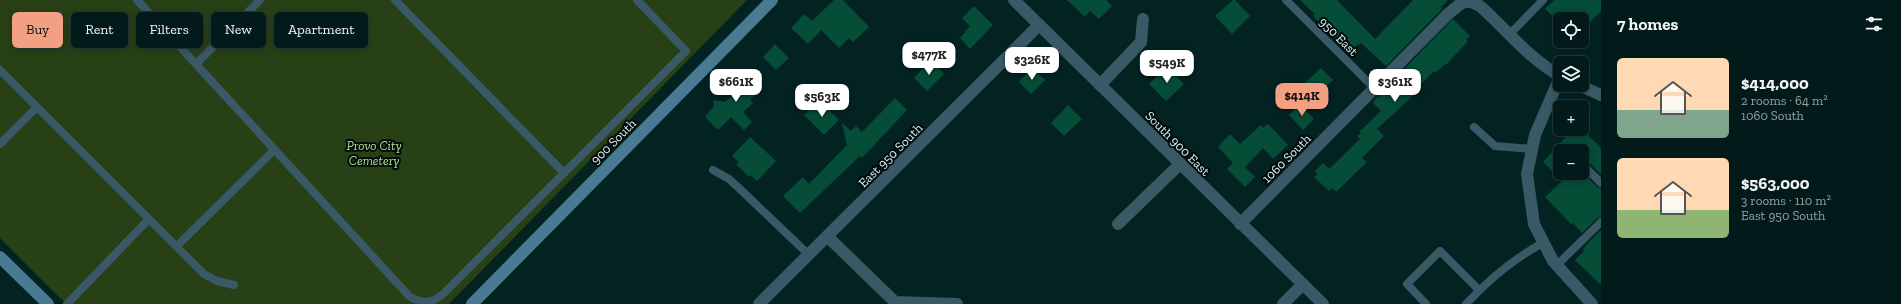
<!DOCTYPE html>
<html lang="en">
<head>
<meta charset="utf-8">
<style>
	:root { --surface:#021a1a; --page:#0c2323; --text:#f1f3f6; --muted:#96a1a2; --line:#233839; --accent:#f39f82 }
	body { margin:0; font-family:"Zilla Slab",serif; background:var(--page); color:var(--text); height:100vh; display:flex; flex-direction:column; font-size:15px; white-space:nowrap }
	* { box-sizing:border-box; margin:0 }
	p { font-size:13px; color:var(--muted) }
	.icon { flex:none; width:22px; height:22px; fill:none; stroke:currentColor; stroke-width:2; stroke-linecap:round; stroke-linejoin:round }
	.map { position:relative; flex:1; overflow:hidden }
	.details { display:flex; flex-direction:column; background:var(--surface); width:300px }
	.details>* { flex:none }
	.guide { position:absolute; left:12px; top:12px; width:380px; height:36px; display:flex; gap:8px }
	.tools { position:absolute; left:1553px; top:12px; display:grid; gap:8px }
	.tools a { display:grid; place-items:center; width:36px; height:36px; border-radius:6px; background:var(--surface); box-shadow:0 2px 10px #0003,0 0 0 1px var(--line); font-size:20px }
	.price { position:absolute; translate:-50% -34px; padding:0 9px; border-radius:8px; background:#fff; color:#222; font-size:13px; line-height:26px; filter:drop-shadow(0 1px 2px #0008) }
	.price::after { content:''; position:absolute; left:50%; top:24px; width:12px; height:9px; margin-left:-6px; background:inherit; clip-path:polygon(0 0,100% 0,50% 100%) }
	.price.on { background:var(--accent); color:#111 }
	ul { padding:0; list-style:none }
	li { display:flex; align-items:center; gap:12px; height:100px; padding:0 16px }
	li span { display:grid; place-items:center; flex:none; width:112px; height:80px; border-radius:6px; color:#555 }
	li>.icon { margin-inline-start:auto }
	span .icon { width:48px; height:48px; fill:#fffc; stroke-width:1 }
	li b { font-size:17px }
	h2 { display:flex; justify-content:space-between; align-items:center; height:48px; padding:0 16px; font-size:17px }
	.chip { padding:0 14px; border-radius:6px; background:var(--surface); box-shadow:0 2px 10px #0003,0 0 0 1px var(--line); font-size:14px; line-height:36px }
	.chip.on { background:var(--accent); color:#111 }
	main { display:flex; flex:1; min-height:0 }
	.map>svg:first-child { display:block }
	.green { fill:#284016 }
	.building { fill:#054d37 }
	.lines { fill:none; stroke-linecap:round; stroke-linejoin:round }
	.lane { stroke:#3a5967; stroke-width:8 }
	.street { stroke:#3a5967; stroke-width:12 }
	.secondary { stroke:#487b91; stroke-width:12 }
	.labels { text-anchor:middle; stroke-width:4; stroke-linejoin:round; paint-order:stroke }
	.street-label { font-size:13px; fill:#dff4f4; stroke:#000a0b }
	.park-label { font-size:13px; font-style:italic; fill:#afe38e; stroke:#000a0b }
</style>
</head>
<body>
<main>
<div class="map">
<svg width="1601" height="304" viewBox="0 0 1601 304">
	<rect width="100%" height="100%" fill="#032323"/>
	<!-- green -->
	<path class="green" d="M0,0H747L449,304H66L0,238Z"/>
	<!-- building -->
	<g class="building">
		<path d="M834,0H843L869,27L853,42L849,38L839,48L821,30L808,44L791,28L804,14L812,21Z"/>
		<path d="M1067,0H1106L1112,6L1099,19L1090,11L1085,17Z"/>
		<path d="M1233,0H1235L1250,16L1232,34L1215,16Z"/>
		<path d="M1300,0H1337L1375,39L1413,0H1448L1441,7L1442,9L1386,66L1361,43L1359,45L1358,44L1351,51L1347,48L1346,49L1313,16L1315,14Z"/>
		<path d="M1554,0H1601V11L1582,30V19H1556L1545,9Z"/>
		<path d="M974,6L993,25L970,49L960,38L970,26L962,18Z"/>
		<path d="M1453,19L1470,36L1466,40L1468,41L1446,65L1445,64L1435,73L1434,71L1418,87L1415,91L1416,93L1377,129L1384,136L1362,158L1367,162L1336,192L1332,188L1329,191L1314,177L1318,174L1315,171L1323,163L1329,169L1360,139L1357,136L1361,133L1359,132L1381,111L1373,103L1376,98Z"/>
		<path d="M775,44L789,58L776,70L763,57Z"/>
		<path d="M931,60L944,74L927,91L914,78Z"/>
		<path d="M1168,66L1184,84L1166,101L1149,84Z"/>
		<path d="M1032,68L1045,80L1031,94L1019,82Z"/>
		<path d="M1321,68L1333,80L1311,101L1299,89Z"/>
		<path d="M745,69L763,88L750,100L753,103L743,112L752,122L744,130L731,117L718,130L705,117L714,106L713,100L725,102L738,89L732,82Z"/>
		<path d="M895,98L907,110L862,158L860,156L800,213L783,196L803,177L809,184L847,145L842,123L851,131L856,126L862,132Z"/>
		<path d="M819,100L839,120L824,135L804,115Z"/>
		<path d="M1300,104L1314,119L1303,130L1289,115Z"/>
		<path d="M1068,105L1082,119L1064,136L1051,123Z"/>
		<path d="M1268,124L1288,145L1274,158H1272L1263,148L1245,167L1255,177L1245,187L1227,169L1233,163L1218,147L1230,134L1240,144L1261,125L1263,128Z"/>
		<path d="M1573,129H1582L1601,148V175L1582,154V151H1560V173H1583L1597,187L1601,188V217L1597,218L1582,233L1573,223L1571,224L1545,197L1562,181L1543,162Z"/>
		<path d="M750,137L776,161L757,181L751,175L749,177L736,164L739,162L732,156Z"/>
		<path d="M1601,230V285L1575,260L1584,251L1583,249L1590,241Z"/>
	</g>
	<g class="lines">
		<!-- lane -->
		<g class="lane">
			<path d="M137,0L410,297C424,304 431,304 443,294L686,51L637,0"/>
			<path d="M395,0L564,173"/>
			<path d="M1286,0L1374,88"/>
			<path d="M1509,35L1543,0"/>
			<path d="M197,63L260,0"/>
			<path d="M0,70L204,274L217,281L234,285"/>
			<path d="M1474,127L1495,146L1532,149"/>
			<path d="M0,144L37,107"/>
			<path d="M1582,164L1601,183"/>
			<path d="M713,170L729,179L740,189L809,255"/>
			<path d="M177,246L274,150"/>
			<path d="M1557,265L1601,222"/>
			<path d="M67,304L149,219"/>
			<path d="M1426,304L1407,284L1440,251L1479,290"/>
			<path d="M1466,304C1492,277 1511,261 1544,242"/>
		</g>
		<!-- street -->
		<g class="street">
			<path d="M1014,0L1323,304"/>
			<path d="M1560,77L1535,135L1527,174L1534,224L1553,261L1592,304"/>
			<path d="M1100,85L1141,42L1143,19"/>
			<path d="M1579,85L1601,95"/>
			<path d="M1118,224L1180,164"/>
			<path d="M1240,224L1448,14L1459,5L1464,2H1471L1480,6C1507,30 1528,58 1560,76"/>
			<path d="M828,237L895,302L957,304"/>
			<path d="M759,304L1039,25"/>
			<path d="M1283,304L1303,284"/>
		</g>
		<!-- secondary -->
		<g class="secondary">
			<path d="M0,257L48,304"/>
			<path d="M472,304L772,0"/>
		</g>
	</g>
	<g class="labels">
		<!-- street labels -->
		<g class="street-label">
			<text transform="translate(1339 36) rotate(45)" y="5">950 East</text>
			<text transform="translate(613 141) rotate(-45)" y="5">900 South</text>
			<text transform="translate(1178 143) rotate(45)" y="5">South 900 East</text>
			<text transform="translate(890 155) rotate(-45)" y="5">East 950 South</text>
			<text transform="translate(1286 158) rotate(-45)" y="5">1060 South</text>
		</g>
		<!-- park labels -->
		<g class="park-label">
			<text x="374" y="150">Provo City<tspan x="374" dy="15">Cemetery</tspan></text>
		</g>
	</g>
</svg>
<div class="tools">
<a><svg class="icon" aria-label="locate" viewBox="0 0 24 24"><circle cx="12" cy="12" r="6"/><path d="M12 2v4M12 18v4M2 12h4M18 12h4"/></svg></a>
<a><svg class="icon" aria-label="layers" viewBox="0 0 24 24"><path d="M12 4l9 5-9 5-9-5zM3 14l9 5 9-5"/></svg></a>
<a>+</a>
<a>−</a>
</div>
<b class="price" style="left:929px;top:76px">$477K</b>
<b class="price" style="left:1032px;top:81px">$326K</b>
<b class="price" style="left:1167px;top:84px">$549K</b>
<b class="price" style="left:736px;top:103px">$661K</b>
<b class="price" style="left:1395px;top:103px">$361K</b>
<b class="price on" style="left:1302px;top:117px">$414K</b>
<b class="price" style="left:822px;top:118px">$563K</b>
<div class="guide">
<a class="chip on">Buy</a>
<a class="chip">Rent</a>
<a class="chip">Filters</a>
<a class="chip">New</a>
<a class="chip">Apartment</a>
</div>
</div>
<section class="details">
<h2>7 homes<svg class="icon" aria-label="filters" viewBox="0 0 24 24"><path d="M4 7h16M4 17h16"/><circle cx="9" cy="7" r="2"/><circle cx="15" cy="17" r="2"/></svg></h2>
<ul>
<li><span style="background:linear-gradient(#ffd9b3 65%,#7fa58c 0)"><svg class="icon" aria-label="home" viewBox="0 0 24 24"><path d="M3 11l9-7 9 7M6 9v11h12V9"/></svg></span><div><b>$414,000</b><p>2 rooms · 64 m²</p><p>1060 South</p></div></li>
<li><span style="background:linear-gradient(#ffd9b3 65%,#8fb573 0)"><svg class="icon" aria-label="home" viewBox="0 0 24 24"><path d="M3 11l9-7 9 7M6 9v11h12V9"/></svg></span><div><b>$563,000</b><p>3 rooms · 110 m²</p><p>East 950 South</p></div></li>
</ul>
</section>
</main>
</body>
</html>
